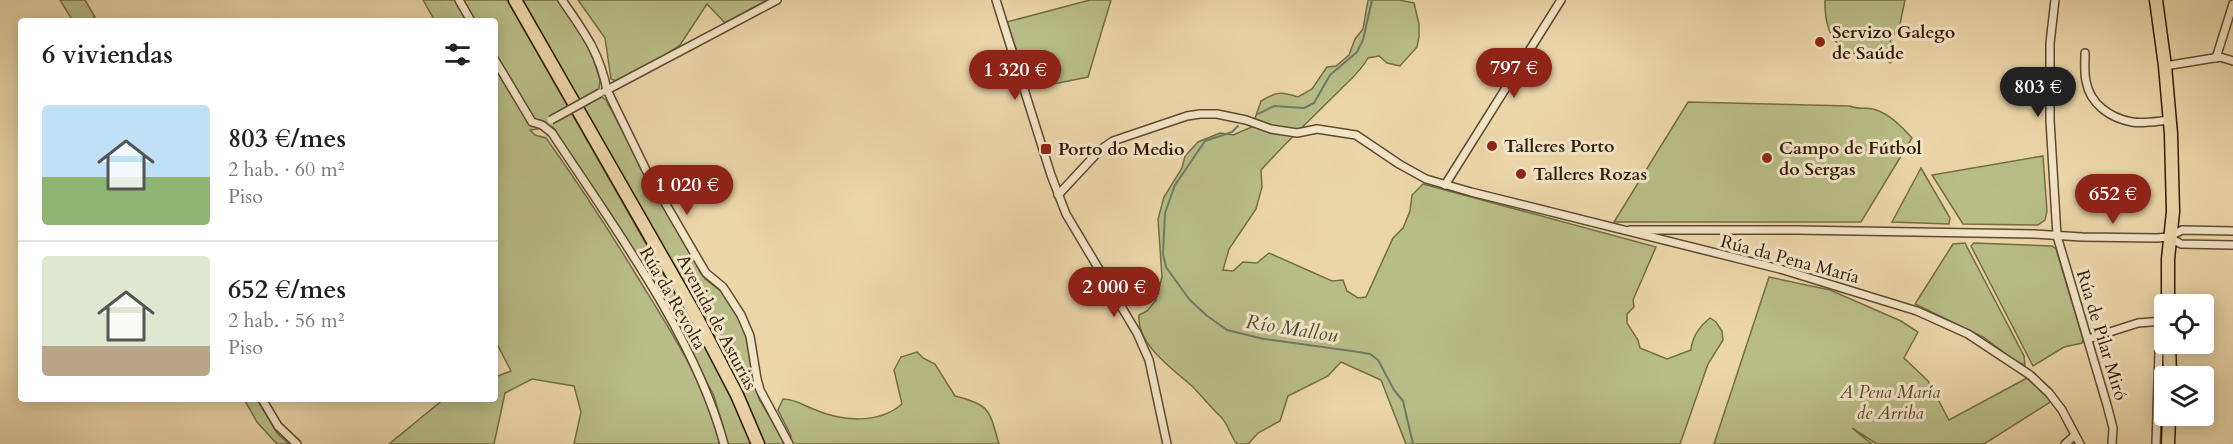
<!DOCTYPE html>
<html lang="es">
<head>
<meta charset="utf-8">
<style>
	:root { --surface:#fff; --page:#f2f2f2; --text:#222; --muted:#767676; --line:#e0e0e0; --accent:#8f2418 }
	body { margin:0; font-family:Cardo,serif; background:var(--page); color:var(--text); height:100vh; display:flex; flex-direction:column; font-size:22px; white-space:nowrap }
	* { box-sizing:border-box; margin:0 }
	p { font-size:20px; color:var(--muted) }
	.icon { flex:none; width:33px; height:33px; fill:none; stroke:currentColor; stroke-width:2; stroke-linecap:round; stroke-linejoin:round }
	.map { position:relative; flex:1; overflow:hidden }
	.panel { position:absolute; left:18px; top:18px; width:480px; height:384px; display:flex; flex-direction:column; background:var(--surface); border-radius:6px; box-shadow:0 3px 15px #0003 }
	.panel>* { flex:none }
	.buttons { position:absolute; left:2154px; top:294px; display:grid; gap:12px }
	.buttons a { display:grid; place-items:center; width:60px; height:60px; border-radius:6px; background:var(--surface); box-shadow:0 3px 15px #0003; font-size:30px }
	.price { position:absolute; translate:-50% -51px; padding:0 14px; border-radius:21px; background:var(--accent); color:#fff; font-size:20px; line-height:39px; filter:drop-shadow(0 2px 3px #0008) }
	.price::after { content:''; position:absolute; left:50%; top:36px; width:18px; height:14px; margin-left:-9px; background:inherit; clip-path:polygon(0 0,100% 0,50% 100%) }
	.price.selected { background:#222; color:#fff }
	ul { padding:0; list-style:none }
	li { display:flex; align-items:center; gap:18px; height:150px; padding:0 24px }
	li+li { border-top:2px solid var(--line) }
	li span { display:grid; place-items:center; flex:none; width:168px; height:120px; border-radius:6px; color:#555 }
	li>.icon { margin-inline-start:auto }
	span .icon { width:72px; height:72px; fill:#fffc; stroke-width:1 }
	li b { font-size:26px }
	h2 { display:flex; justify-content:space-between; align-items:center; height:72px; padding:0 24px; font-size:26px }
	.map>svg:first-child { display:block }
	.green { fill:#b8bd87; stroke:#746c46; stroke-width:1.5 }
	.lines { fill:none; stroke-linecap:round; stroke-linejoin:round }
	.stream { stroke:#6e7a67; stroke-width:2 }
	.street-casing { stroke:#5f4a2e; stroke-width:10 }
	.primary-casing { stroke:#301b05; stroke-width:15 }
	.street { stroke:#f2e4c7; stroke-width:7 }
	.primary { stroke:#ebd6a9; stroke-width:12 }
	.street-bridge-casing { stroke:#5f4a2e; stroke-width:10; stroke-linecap:butt }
	.street-bridge { stroke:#f2e4c7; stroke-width:7 }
	.poi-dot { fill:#8f2418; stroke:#f2e4c7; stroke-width:2 }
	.labels { text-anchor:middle; stroke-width:6; stroke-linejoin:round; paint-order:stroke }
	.poi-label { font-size:18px; font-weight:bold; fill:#301b05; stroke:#f2e4c7; text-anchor:start }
	.street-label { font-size:18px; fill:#301b05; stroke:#f2e4c7 }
	.park-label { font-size:18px; font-style:italic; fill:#594c2c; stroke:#f2e4c7 }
	.water-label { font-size:20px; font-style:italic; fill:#4f4a36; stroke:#f2e4c7 }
</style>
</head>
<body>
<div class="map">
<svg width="2233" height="444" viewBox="0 0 2233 444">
	<rect width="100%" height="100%" fill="#ebd6a9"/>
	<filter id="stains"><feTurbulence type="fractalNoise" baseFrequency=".00333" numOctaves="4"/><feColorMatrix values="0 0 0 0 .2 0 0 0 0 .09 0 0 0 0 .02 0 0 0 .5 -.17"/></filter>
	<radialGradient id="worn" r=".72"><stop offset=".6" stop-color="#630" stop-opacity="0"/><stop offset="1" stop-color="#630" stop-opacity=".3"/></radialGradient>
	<!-- green -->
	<g class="green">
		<path d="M60,0H85L95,17L88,21H73Z"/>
		<path d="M423,0H507L714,363L737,408L752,444H728L714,396L680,331L553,127L530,130L535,135L546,138C576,180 605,224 632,268C664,321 707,383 720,444H574L581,412L574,386L532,379L505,393L494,444H389L444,399H495V377L511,371L495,340V21H435Z"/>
		<path d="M523,0H559L589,46L600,80L599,89L603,98L606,100L655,193L689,248L700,272L705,279L726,295L738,313L748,340L759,399L786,444H765L733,372L715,337Z"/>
		<path d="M578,0H767L725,23L707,4L680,45L656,61L616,81L611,79L605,38Z"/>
		<path d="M1090,0H1111L1088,77L1029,89L1007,22Z"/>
		<path d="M1368,0H1399L1414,3L1419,24V37L1417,47L1400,66L1387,63L1379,56L1368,58C1361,71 1350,80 1340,90C1314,116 1286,142 1261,170L1262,187L1256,209L1229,249L1223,270L1233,271L1243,262L1257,263L1269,253L1332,281L1343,280L1347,291L1358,298L1366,297L1393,238L1403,228L1410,211L1412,195L1423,184L1656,247L1633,300L1634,307L1627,314V323L1638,340L1640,348L1667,359L1691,350C1692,337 1700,326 1710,318L1716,322L1722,331L1723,340L1708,364L1680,444H1406L1381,380L1341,362L1328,376L1288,396L1280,421L1258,433L1248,444H1237C1230,436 1228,423 1220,416C1210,407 1202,396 1192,386C1173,369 1136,344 1139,315L1147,311L1156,300L1162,277L1158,219L1164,197L1182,168L1185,156L1198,142L1220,133L1233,135L1252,127L1261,101C1276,92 1280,91 1298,97L1312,89L1327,67L1336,66L1349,55L1355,39L1363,29Z"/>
		<path d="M1825,0H1905L1900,24L1890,41L1901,54L1890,63L1880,50C1842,65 1824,36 1825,0Z"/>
		<path d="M1688,102L1850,106C1858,110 1865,107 1873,109C1889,113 1902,127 1912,138L1861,222H1614Z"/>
		<path d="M2043,156L2047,211L2045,220L2038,225L1963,224L1932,175Z"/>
		<path d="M1921,168L1950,218L1949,224L1892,222Z"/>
		<path d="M1965,243L2024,356L2025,365L2015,361L1983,337L1915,304L1953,244Z"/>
		<path d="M1974,243L2052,246L2056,249L2083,339L2082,343L2064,347L2033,366L1971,246Z"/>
		<path d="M1769,277L1830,290L1901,321L1918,332L1904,358L1928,381L1949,420L2027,378L2052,401L1984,444H1877L1852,428L1872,444H1714Z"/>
		<path d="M917,352L923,358L935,364L955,396C991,405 989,410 999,444H789L791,436L778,410L783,399C795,399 803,405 813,409C841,421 878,425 902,404L894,370L901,357Z"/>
		<path d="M244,399H257L277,433L289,444H277L257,422Z"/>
	</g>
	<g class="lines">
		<!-- stream -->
		<g class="stream">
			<path d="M1258,114L1274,106L1304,108L1314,103L1330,75L1357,52L1363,40L1372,0"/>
			<path d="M1238,126L1232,132L1205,141L1175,185L1165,213L1163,254L1166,267L1189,299L1206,315L1227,330L1264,339L1352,351L1370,354L1378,360L1394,390L1403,401L1413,444"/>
		</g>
		<defs>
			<g id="street">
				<path d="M459,0L471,21"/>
				<path d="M562,0C584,32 599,51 607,90L646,170L700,263L706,273L723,287L741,315L750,336L757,379L760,390L789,444"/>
				<path d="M996,0L1051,175L1066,214L1137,333L1149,360L1167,444"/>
				<path d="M2055,0L2050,43V120L2057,236L2107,405L2113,428L2112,444"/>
				<path d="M2085,53C2085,62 2084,72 2086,81C2090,104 2110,118 2132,122C2144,124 2158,121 2170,120"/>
				<path d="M2216,58L2233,4"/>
				<path d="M495,60L532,122L542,125L552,133C613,226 695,336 724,444"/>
				<path d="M2165,66L2220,57L2233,61"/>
				<path d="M605,91L777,0"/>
				<path d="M1445,185L1561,0"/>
				<path d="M1058,195L1100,150L1113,141L1187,116L1200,114H1217L1246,120L1271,129L1297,133L1317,129L1356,135L1399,164L1426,179L1471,192L1780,269L1917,311L1968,334L2030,375L2049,393L2062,410L2080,444"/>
				<path d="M1630,230H1797L2034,234L2082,237L2157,238L2169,237L2182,230L2233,231"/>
				<path d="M2169,237L2181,244L2233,245"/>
				<path d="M2088,339L2138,323L2164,321"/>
				<path d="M262,399L278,426L297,444"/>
				<path d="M2065,444L2074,436"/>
				<path d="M2156,444L2160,321"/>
			</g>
			<g id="primary">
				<path d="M515,0L697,318L737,395L758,444"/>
				<path d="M2156,0L2165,66L2171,134L2173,212L2168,259V304"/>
				<path d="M2169,344L2170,376"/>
				<path d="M2168,444L2169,416"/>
			</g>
		</defs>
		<!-- street casing -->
		<use href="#street" class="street-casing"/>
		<!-- primary casing -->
		<use href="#primary" class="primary-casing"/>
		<!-- street -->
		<use href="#street" class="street"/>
		<!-- primary -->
		<use href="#primary" class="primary"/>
		<defs>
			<path id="street-bridge" d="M551,120L600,93"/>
		</defs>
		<!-- street-bridge casing -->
		<use href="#street-bridge" class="street-bridge-casing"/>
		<!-- street-bridge -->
		<use href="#street-bridge" class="street-bridge"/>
	</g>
	<!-- markers -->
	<g class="poi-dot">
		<circle cx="1820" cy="42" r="6"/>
		<circle cx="1492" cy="146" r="6"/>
		<rect x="1040" y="143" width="12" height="12" rx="3"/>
		<circle cx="1767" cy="158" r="6"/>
		<circle cx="1521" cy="174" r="6"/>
	</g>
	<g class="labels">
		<!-- poi labels -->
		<g class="poi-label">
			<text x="1832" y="38">Servizo Galego<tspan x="1832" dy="21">de Saúde</tspan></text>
			<text x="1504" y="152">Talleres Porto</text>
			<text x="1779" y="154">Campo de Fútbol<tspan x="1779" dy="21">do Sergas</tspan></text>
			<text x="1058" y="155">Porto do Medio</text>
			<text x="1533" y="180">Talleres Rozas</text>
		</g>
		<!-- street labels -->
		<g class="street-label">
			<text transform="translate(1790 259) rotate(15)" y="6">Rúa da Pena María</text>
			<text transform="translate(673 298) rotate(60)" y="6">Rúa da Revolta</text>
			<text transform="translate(717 322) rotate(62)" y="6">Avenida de Asturias</text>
			<text transform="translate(2102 335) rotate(73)" y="6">Rúa de Pilar Miró</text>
		</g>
		<!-- park labels -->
		<g class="park-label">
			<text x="1890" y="398">A Pena María<tspan x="1890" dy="21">de Arriba</tspan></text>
		</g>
		<!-- water labels -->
		<g class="water-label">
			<text transform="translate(1292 328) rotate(9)" y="7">Río Mallou</text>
		</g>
	</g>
	<rect width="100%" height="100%" filter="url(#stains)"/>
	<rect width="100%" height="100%" fill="url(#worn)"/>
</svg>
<div class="buttons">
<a><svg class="icon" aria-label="locate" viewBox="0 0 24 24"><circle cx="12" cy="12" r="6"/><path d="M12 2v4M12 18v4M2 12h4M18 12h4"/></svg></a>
<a><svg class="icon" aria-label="layers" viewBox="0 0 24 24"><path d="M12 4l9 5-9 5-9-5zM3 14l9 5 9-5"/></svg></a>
</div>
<b class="price" style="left:1514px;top:99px">797 €</b>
<b class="price" style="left:1015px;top:101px">1 320 €</b>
<b class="price selected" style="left:2038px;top:118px">803 €</b>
<b class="price" style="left:687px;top:216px">1 020 €</b>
<b class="price" style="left:2113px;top:225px">652 €</b>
<b class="price" style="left:1114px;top:318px">2 000 €</b>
<section class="panel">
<h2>6 viviendas<svg class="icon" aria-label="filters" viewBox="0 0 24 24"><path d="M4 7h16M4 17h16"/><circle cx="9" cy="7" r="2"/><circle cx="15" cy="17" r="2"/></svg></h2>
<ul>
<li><span style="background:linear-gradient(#bfe0f5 60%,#8fb573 0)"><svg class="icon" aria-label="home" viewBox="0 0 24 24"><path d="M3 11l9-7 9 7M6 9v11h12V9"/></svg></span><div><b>803 €/mes</b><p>2 hab. · 60 m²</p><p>Piso</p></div></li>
<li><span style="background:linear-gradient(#dfe7d0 75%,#b9a48a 0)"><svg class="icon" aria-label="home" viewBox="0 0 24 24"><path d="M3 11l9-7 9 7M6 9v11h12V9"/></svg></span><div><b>652 €/mes</b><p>2 hab. · 56 m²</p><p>Piso</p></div></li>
</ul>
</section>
</div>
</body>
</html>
